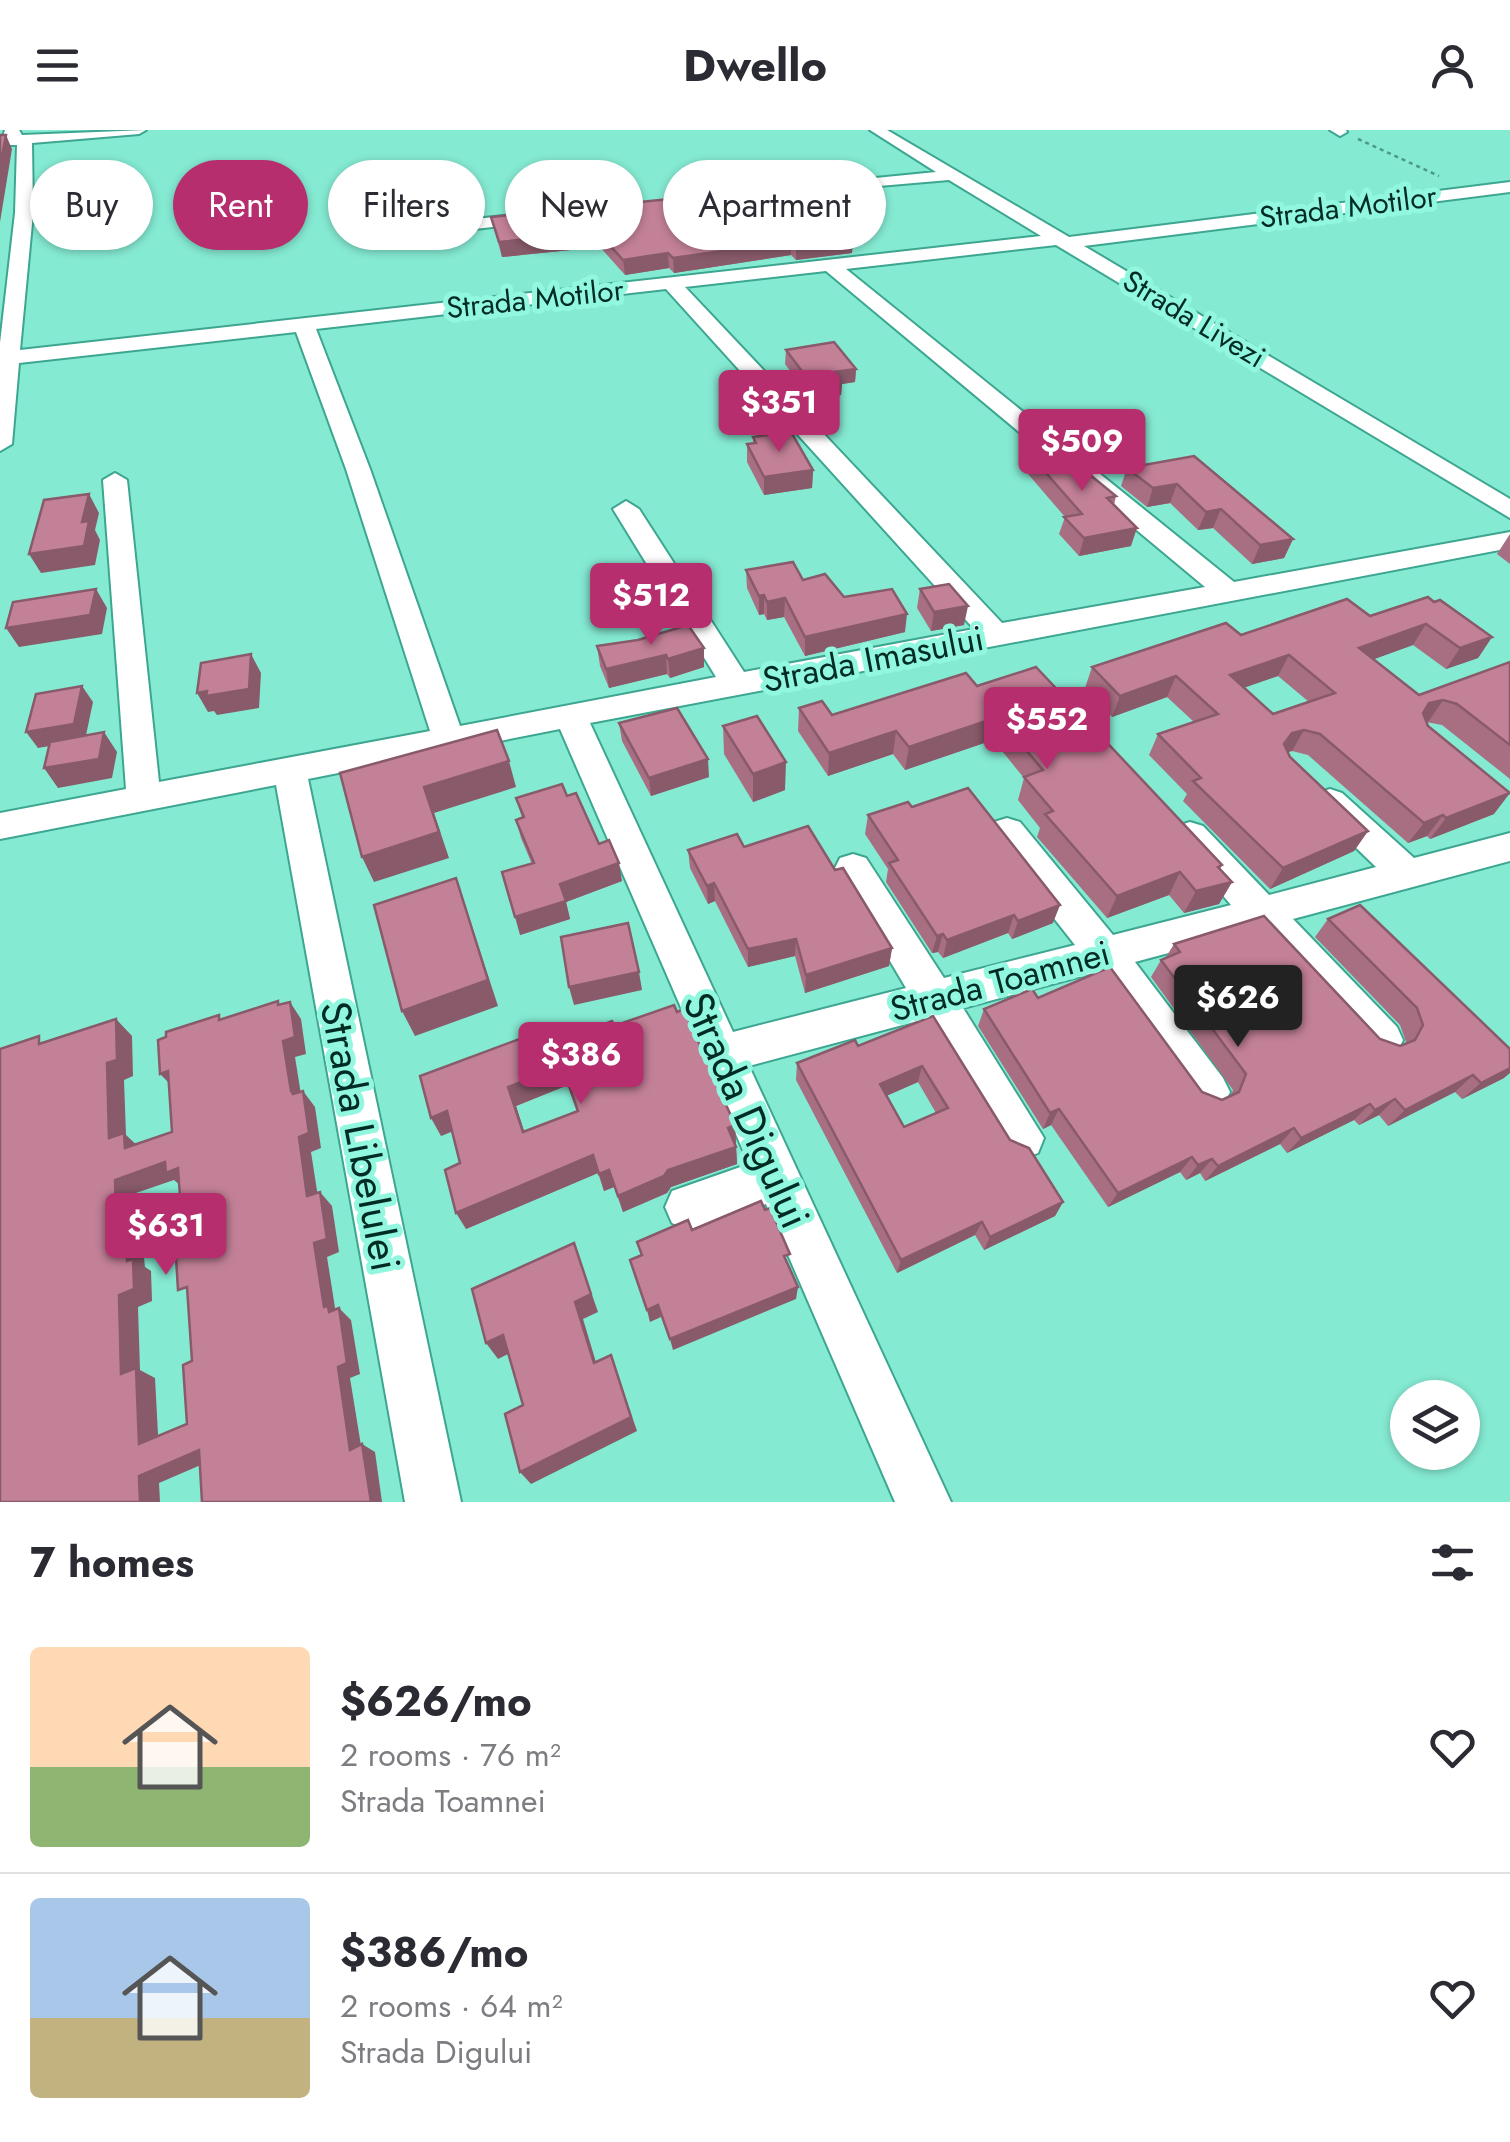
<!DOCTYPE html>
<html lang="en">
<head>
<meta charset="utf-8">
<style>
	:root { --surface:#fff; --page:#f2f2f3; --text:#2b2b33; --muted:#7c7c81; --line:#e1e1e2; --accent:#b62e6e }
	body { margin:0; font-family:Jost,sans-serif; background:var(--page); color:var(--text); height:100vh; display:flex; flex-direction:column; font-size:38px; white-space:nowrap }
	* { box-sizing:border-box; margin:0 }
	p { font-size:32px; color:var(--muted) }
	.icon { flex:none; width:55px; height:55px; fill:none; stroke:currentColor; stroke-width:2; stroke-linecap:round; stroke-linejoin:round }
	.map { position:relative; height:1372px; overflow:hidden }
	.side { display:flex; flex-direction:column; background:var(--surface); flex:1 }
	.side>* { flex:none }
	.banner { position:absolute; left:30px; top:30px; width:1000px; height:90px; display:flex; gap:20px }
	.controls { position:absolute; left:1390px; top:1250px; display:grid; gap:20px }
	.controls a { display:grid; place-items:center; width:90px; height:90px; border-radius:50%; background:var(--surface); box-shadow:0 2px 8px #0004; font-size:50px }
	.price { position:absolute; translate:-50% -85px; padding:0 22px; border-radius:10px; background:var(--accent); color:#fff; font-size:32px; line-height:65px; filter:drop-shadow(0 2px 5px #0008) }
	.price::after { content:''; position:absolute; left:50%; top:60px; width:30px; height:22px; margin-left:-15px; background:inherit; clip-path:polygon(0 0,100% 0,50% 100%) }
	.price.selected { background:#222; color:#fff }
	ul { padding:0; list-style:none }
	li { display:flex; align-items:center; gap:30px; height:250px; padding:0 30px }
	li+li { border-top:2px solid var(--line) }
	li span { display:grid; place-items:center; flex:none; width:280px; height:200px; border-radius:10px; color:#555 }
	li>.icon { margin-inline-start:auto }
	span .icon { width:120px; height:120px; fill:#fffc; stroke-width:1 }
	li b { font-size:42px }
	h2 { display:flex; justify-content:space-between; align-items:center; height:120px; padding:0 30px; font-size:42px }
	.pill { padding:0 35px; border-radius:45px; background:var(--surface); box-shadow:0 2px 8px #0004; font-size:35px; line-height:90px }
	.pill.selected { background:var(--accent); color:#fff }
	header { display:flex; justify-content:space-between; align-items:center; height:130px; padding:0 30px; background:var(--surface); font-size:45px; font-weight:700 }
	.map>svg:first-child { display:block }
	.lines { fill:none; stroke-linecap:round; stroke-linejoin:round }
	.street-casing { stroke:#3da690; stroke-width:4 }
	.path { stroke:#4c9887; stroke-width:2.5; stroke-dasharray:4 4; stroke-linecap:butt }
	.street { fill:#fff; fill-rule:evenodd }
	.wall { fill:#a86f83; fill-rule:evenodd }
	.shaded-wall { fill:#885a6a }
	.building { fill:#c38198; stroke:#885a6a; stroke-width:2.5; fill-rule:evenodd }
	.labels { text-anchor:middle; stroke-width:10; stroke-linejoin:round; paint-order:stroke }
	.far-street-label { font-size:30px; fill:#002c23; stroke:#92f7df }
	.street-label { font-size:35px; fill:#002c23; stroke:#92f7df }
	.near-street-label { font-size:42px; fill:#002c23; stroke:#92f7df }
</style>
</head>
<body>
<header><svg class="icon" aria-label="menu" viewBox="0 0 24 24"><path d="M4 6h16M4 12h16M4 18h16"/></svg>Dwello<svg class="icon" aria-label="person" viewBox="0 0 24 24"><circle cx="12" cy="8" r="4"/><path d="M4 21q1-7 8-7t8 7"/></svg></header>
<div class="map">
<svg width="1510" height="1372" viewBox="0 0 1510 1372">
	<rect width="100%" height="100%" fill="#85ead2"/>
	<g class="lines">
		<defs>
			<g id="street">
				<path d="M5,0H19L22,5L146,0L139,4L32,13L33,83L20,220L1041,106L949,50L809,62L807,59L815,54L936,42L870,0H887L1069,107L1510,52V62L1084,116L1510,369V388L1056,115L846,139L1234,452L1510,402V418L590,593L733,902L906,858L835,738L840,728L853,724L866,728L944,848L1075,815L994,712L989,702L994,692L1007,688L1020,692L1113,805L1231,775L1172,706L1177,696L1190,692L1203,696L1269,765L1376,737L1318,681L1313,672L1318,663L1330,659L1342,663L1414,728L1510,703V731L1293,789L1397,897L1403,910L1397,923L1382,929L1367,923L1254,800L1135,832L1223,948L1230,962L1223,976L1208,982L1193,976L1097,842L963,878L1044,1008L1038,1023L1022,1029L1006,1023L925,889L749,936L951,1372H895L766,1074L688,1100L672,1093L665,1077L672,1061L749,1034L560,599L308,649L461,1372H405L276,655L0,709V683L126,659L103,350L115,343L127,350L159,652L430,601L346,339L296,202L19,233L12,314L0,321V213L15,83L17,15H0ZM826,141L1205,457L1002,493L685,157ZM666,159L974,499L744,542L639,379L626,371L613,379L716,547L460,596L370,339L316,199Z"/>
				<path d="M1330,0H1346L1347,2L1340,6Z"/>
				<path d="M539,82L545,83V91L475,99L466,94L475,89Z"/>
			</g>
		</defs>
		<!-- street casing -->
		<use href="#street" class="street-casing"/>
		<!-- path -->
		<path class="path" d="M1358,9L1439,46"/>
		<!-- street -->
		<use href="#street" class="street"/>
	</g>
	<!-- wall -->
	<g class="wall">
		<path d="M879,73L878,87L830,92L853,108L852,123L796,130L791,125L674,143L669,138L625,145L600,117L502,127L491,87Z"/>
		<path d="M786,220L856,239L855,252L842,254L841,265L812,270L785,234Z"/>
		<path d="M753,307L813,340L812,358L764,365L747,332V314L753,313Z"/>
		<path d="M1026,320L1116,366L1114,375L1131,416L1079,426L1059,404L1065,387L1022,337Z"/>
		<path d="M1194,326L1293,409L1284,428L1252,434L1213,398L1198,400L1170,373L1147,377L1121,356L1127,338Z"/>
		<path d="M1510,404V434L1497,424Z"/>
		<path d="M746,440L803,450L844,467L905,502L805,526L784,487L767,490L764,484L759,485L747,458Z"/>
		<path d="M920,459L964,495L931,501L917,478Z"/>
		<path d="M1428,467L1492,507L1478,528L1446,539L1413,515L1374,529L1419,565L1510,532V649L1442,595L1426,592L1494,684L1430,709L1427,706L1408,713L1308,625L1292,621L1288,622L1290,627L1368,701L1354,721L1270,759L1183,671L1187,664L1149,625L1158,604L1194,592L1167,567L1112,587L1085,558L1092,537L1241,505L1370,486ZM1278,546L1309,572L1273,584L1244,557Z"/>
		<path d="M638,510L704,537L670,548L667,544L609,558L600,536L597,516Z"/>
		<path d="M977,556L1220,739L1232,752L1219,774L1184,783L1169,765L1107,788L1037,707L1040,698L1018,670L1024,648L993,610L905,640L893,624L828,646L798,601L799,578L832,585Z"/>
		<path d="M619,593L709,647L651,666L622,611Z"/>
		<path d="M723,596L785,660L753,672L724,624Z"/>
		<path d="M567,666L622,751L566,772L570,789L520,805L532,734L521,708L516,690L522,688L516,668Z"/>
		<path d="M912,677L1053,793L1012,809L1008,803L943,828L938,822L932,823L886,752L888,739L865,704L868,685Z"/>
		<path d="M744,717L835,740L892,818L889,836L805,863L795,826L748,837L715,771L708,774L690,738L688,720Z"/>
		<path d="M1328,789L1504,948L1462,969L1455,962L1388,996L1379,985L1359,995L1354,990L1287,1023L1280,1014L1205,1051L1200,1043L1186,1050L1180,1042L1108,1077L1051,995L1043,999L978,896L984,879L1038,868L1202,962L1222,970L1231,965L1233,960L1151,847L1161,830L1166,827L1174,814L1380,909L1400,916L1405,914L1406,912L1400,895L1315,807Z"/>
		<path d="M933,886L1010,1010L1063,1072L1055,1086L984,1120L975,1105L897,1143L796,950L797,933L858,916ZM918,952L936,983L904,997L886,966Z"/>
		<path d="M614,896L735,995L737,1034L671,1057L667,1063L623,1082L614,1057L604,1061L598,1043L466,1099L460,1033L452,1001L441,1006L554,913ZM568,955L577,982L524,1002L516,976Z"/>
	</g>
	<!-- shaded-wall -->
	<g class="shaded-wall">
		<path d="M6,5L12,19L0,92V37Z"/>
		<path d="M879,73L878,87L812,93L813,79Z"/>
		<path d="M598,102L600,117L502,127L499,112Z"/>
		<path d="M853,108L852,123L796,130V115Z"/>
		<path d="M791,111V125L674,143L673,128Z"/>
		<path d="M668,123L669,138L625,145L623,130Z"/>
		<path d="M856,239L855,252L842,254L841,265L812,270L813,256L834,242Z"/>
		<path d="M813,340L812,358L764,365V347Z"/>
		<path d="M1177,354L1170,373L1147,377L1153,358Z"/>
		<path d="M89,364L99,383L95,400L100,410L95,435L41,443L29,424L82,392Z"/>
		<path d="M1221,379L1213,398L1198,400L1206,382Z"/>
		<path d="M1137,398L1131,416L1079,426L1084,408Z"/>
		<path d="M1293,409L1284,428L1252,434L1260,415Z"/>
		<path d="M96,459L107,478L102,504L19,517L6,498Z"/>
		<path d="M764,465V484L759,485V466Z"/>
		<path d="M785,468L784,487L767,490V472Z"/>
		<path d="M968,476L964,495L931,501L934,482Z"/>
		<path d="M907,484L905,502L805,526V507Z"/>
		<path d="M1426,494L1413,515L1347,539L1359,518Z"/>
		<path d="M1492,507L1478,528L1446,539L1460,518Z"/>
		<path d="M704,518V537L670,548L668,529Z"/>
		<path d="M251,524L261,543L259,578L217,585L214,581L208,582L197,563Z"/>
		<path d="M666,525L667,544L609,558L606,539Z"/>
		<path d="M1289,525L1278,546L1221,566L1230,545Z"/>
		<path d="M1176,546L1167,567L1112,587L1120,566Z"/>
		<path d="M82,556L93,572L85,610L38,618L26,602Z"/>
		<path d="M1443,570L1429,591L1415,594L1429,573Z"/>
		<path d="M998,587L993,610L905,640L909,617Z"/>
		<path d="M1304,600L1292,621L1280,624L1292,603Z"/>
		<path d="M896,601L893,624L828,646L829,623Z"/>
		<path d="M104,602L117,622L112,648L58,658L44,638Z"/>
		<path d="M708,629L709,647L651,666L649,648Z"/>
		<path d="M509,631L516,657L434,683L449,728L374,752L362,727L424,657Z"/>
		<path d="M786,632L785,660L753,672V644Z"/>
		<path d="M1510,663L1494,684L1430,709L1446,688Z"/>
		<path d="M1443,685L1427,706L1408,713L1424,693Z"/>
		<path d="M1368,701L1354,721L1270,759L1283,738Z"/>
		<path d="M619,733L622,751L566,772L570,789L520,805L515,787L560,754Z"/>
		<path d="M1222,735L1210,757L1232,752L1219,774L1184,783L1196,761L1218,737Z"/>
		<path d="M1180,742L1169,765L1107,788L1117,766Z"/>
		<path d="M456,748L498,876L415,906L402,881Z"/>
		<path d="M714,753L715,771L708,774L707,756Z"/>
		<path d="M1060,775L1053,793L1012,809L1018,791Z"/>
		<path d="M1014,785L1008,803L943,828L947,810Z"/>
		<path d="M943,804L938,822L932,823L937,806Z"/>
		<path d="M796,809L795,826L748,837V819Z"/>
		<path d="M892,818L889,836L805,863L806,845Z"/>
		<path d="M639,842L642,860L574,875L569,857Z"/>
		<path d="M290,872L301,889L306,924L295,927L303,977L291,961L283,911Z"/>
		<path d="M116,889L132,906L133,946L124,950L126,1005L141,1019H127L109,1008L107,933Z"/>
		<path d="M562,936L568,955L516,976L530,1020L508,957Z"/>
		<path d="M922,936L918,952L877,970L880,954Z"/>
		<path d="M1510,938V943L1504,948L1462,969L1481,953Z"/>
		<path d="M168,941L176,960L160,944Z"/>
		<path d="M1473,945L1455,962L1388,996L1405,980Z"/>
		<path d="M303,961L315,977L321,1018L311,1022L320,1080L307,1066L299,1007Z"/>
		<path d="M1395,969L1379,985L1359,995L1375,980Z"/>
		<path d="M1370,974L1354,990L1287,1023L1301,1008Z"/>
		<path d="M1059,979L1051,995L1043,999L1050,983Z"/>
		<path d="M447,981L456,1000L441,1006L431,988Z"/>
		<path d="M735,995L736,1013L729,1016L728,998Z"/>
		<path d="M1294,998L1280,1014L1205,1051L1218,1036Z"/>
		<path d="M736,1017L737,1034L671,1057L667,1063L623,1082L618,1066L668,1040Z"/>
		<path d="M593,1025L598,1043L466,1099L456,1083Z"/>
		<path d="M1192,1027L1180,1042L1108,1077L1118,1063Z"/>
		<path d="M1212,1029L1200,1043L1186,1050L1198,1035Z"/>
		<path d="M165,1032L178,1038L182,1057L174,1050L133,1064L135,1121L144,1128L145,1137L151,1141L152,1171L138,1177L140,1240L155,1248L159,1323L139,1314L121,1244L119,1165L127,1131L117,1118L115,1050Z"/>
		<path d="M609,1040L614,1057L604,1061L599,1044Z"/>
		<path d="M320,1062L332,1076L339,1122L327,1127L336,1184L339,1178L351,1190L360,1244L350,1248L363,1328L350,1320L324,1177L314,1113Z"/>
		<path d="M1063,1072L1055,1086L984,1120L990,1107Z"/>
		<path d="M982,1092L975,1105L897,1143L901,1130Z"/>
		<path d="M574,1113L598,1182L583,1189L601,1249L594,1233L575,1172Z"/>
		<path d="M798,1157L796,1169L673,1220L670,1209Z"/>
		<path d="M658,1175L661,1187L650,1192L647,1180Z"/>
		<path d="M503,1205L514,1221L498,1229L486,1213Z"/>
		<path d="M611,1225L637,1301L531,1354L520,1342Z"/>
		<path d="M362,1314L375,1322L382,1372H371Z"/>
		<path d="M199,1320L217,1328L159,1353L160,1372H140L139,1346Z"/>
	</g>
	<!-- building -->
	<g class="building">
		<path d="M0,5H6L0,37Z"/>
		<path d="M857,50L879,73L813,79L853,108L796,115L791,111L673,128L668,123L623,130L598,102L499,112L491,87Z"/>
		<path d="M834,212L856,239L834,242L842,252L813,256L786,220Z"/>
		<path d="M791,302L813,340L764,347L747,314L756,313L753,307Z"/>
		<path d="M1051,313L1116,366L1107,368L1137,398L1084,408L1064,387L1082,384L1026,320Z"/>
		<path d="M1194,326L1293,409L1260,415L1221,379L1206,382L1177,354L1153,358L1127,338Z"/>
		<path d="M89,364L82,392L89,391L84,416L29,424L44,370Z"/>
		<path d="M793,432L803,450L825,444L844,467L892,459L907,484L805,507L785,468L767,472L764,465L759,466L746,440Z"/>
		<path d="M949,454L968,476L934,482L920,459Z"/>
		<path d="M96,459L90,485L6,498L13,472Z"/>
		<path d="M1428,467L1434,472L1440,470L1492,507L1460,518L1426,494L1359,518L1419,565L1510,532V615L1457,574L1443,570L1429,573L1423,583L1428,596L1510,663L1446,688L1443,685L1424,693L1320,604L1304,600L1292,603L1284,614L1290,627L1368,701L1283,738L1193,651L1201,648L1158,604L1218,584L1176,546L1120,566L1092,537L1226,493L1241,505L1347,469L1370,486ZM1289,525L1335,563L1273,584L1230,545Z"/>
		<path d="M688,495L704,518L668,529L666,525L606,539L597,516L638,510Z"/>
		<path d="M251,524L249,559L206,566L207,561L197,563L201,533Z"/>
		<path d="M1036,537L1222,735L1218,737L1232,752L1196,761L1180,742L1117,766L1045,684L1053,681L1024,647L1043,640L998,587L909,617L896,601L829,623L799,578L822,571L832,585L966,543L977,556Z"/>
		<path d="M82,556L74,594L26,602L36,564Z"/>
		<path d="M677,578L708,629L649,648L619,593Z"/>
		<path d="M757,586L786,632L753,644L723,596Z"/>
		<path d="M497,600L509,631L424,657L439,702L362,727L340,643Z"/>
		<path d="M104,602L99,629L44,638L50,612Z"/>
		<path d="M562,654L567,666L576,663L599,714L609,710L619,733L560,754L566,771L515,787L502,742L534,733L516,690L524,687L516,668Z"/>
		<path d="M968,658L1060,775L1018,791L1014,785L947,810L943,804L937,806L889,733L898,730L868,685L908,672L912,677Z"/>
		<path d="M808,696L835,740L843,738L892,818L806,845L796,809L748,819L714,753L707,756L688,720L737,704L744,717Z"/>
		<path d="M456,748L488,850L402,881L374,775Z"/>
		<path d="M1360,775L1510,919V938L1481,953L1473,945L1405,980L1395,969L1375,980L1370,974L1301,1008L1294,998L1218,1036L1212,1029L1198,1035L1192,1027L1118,1063L1059,979L1050,983L984,879L1032,859L1038,868L1110,837L1202,962L1222,970L1239,962L1246,944L1161,830L1180,822L1174,814L1264,786L1380,909L1400,916L1415,910L1423,895L1417,878L1328,789Z"/>
		<path d="M628,793L639,842L569,857L561,807Z"/>
		<path d="M278,871V875L290,872L295,907L283,911L291,961L293,964L303,961L309,1003L299,1007L307,1066L320,1062L327,1109L314,1113L324,1177L328,1176L329,1182L339,1178L347,1233L338,1237L350,1320L362,1314L371,1372H202L199,1320L139,1346L140,1372H0V919L39,906V914L116,889L117,930L107,933L109,1008L124,1003L125,1018L172,1002L168,941L160,944L158,910L166,907V902L219,885V890ZM165,1032L166,1043L178,1038L183,1109L175,1111L178,1160L187,1157L192,1231L183,1235L187,1294L139,1314L136,1238L121,1244L119,1165L134,1159L133,1129L127,1131L126,1115L117,1118L115,1050Z"/>
		<path d="M674,875L677,882L684,879L735,995L728,998L736,1017L668,1040L664,1046L618,1066L609,1040L599,1044L593,1025L456,1083L445,1040L460,1033L447,981L431,988L420,946L549,898L554,913L612,891L614,896ZM562,936L578,981L523,1002L508,957Z"/>
		<path d="M933,886L1010,1010L1029,1018L1063,1072L990,1107L982,1092L901,1130L797,933L855,910L858,916ZM922,936L948,978L904,997L880,954Z"/>
		<path d="M761,1071L765,1080L770,1078L790,1124L784,1126L798,1157L670,1209L658,1175L647,1180L630,1130L642,1125L637,1112L688,1090L692,1100Z"/>
		<path d="M574,1113L591,1164L575,1172L594,1233L611,1225L631,1287L520,1342L505,1284L523,1275L503,1205L486,1213L472,1159Z"/>
	</g>
	<g class="labels">
		<!-- far-street labels -->
		<g class="far-street-label">
			<text transform="translate(1348 77) rotate(-7)" y="10">Strada Motilor</text>
			<text transform="translate(535 169) rotate(-6)" y="10">Strada Motilor</text>
			<text transform="translate(1194 189) rotate(31)" y="10">Strada Livezi</text>
		</g>
		<!-- street labels -->
		<g class="street-label">
			<text transform="translate(873 529) rotate(-11)" y="12">Strada Imasului</text>
			<text transform="translate(1000 851) rotate(-15)" y="12">Strada Toamnei</text>
		</g>
		<!-- near-street labels -->
		<g class="near-street-label">
			<text transform="translate(747 980) rotate(66)" y="15">Strada Digului</text>
			<text transform="translate(361 1006) rotate(79)" y="15">Strada Libelulei</text>
		</g>
	</g>
</svg>
<div class="controls">
<a><svg class="icon" aria-label="layers" viewBox="0 0 24 24"><path d="M12 4l9 5-9 5-9-5zM3 14l9 5 9-5"/></svg></a>
</div>
<b class="price" style="left:779px;top:325px">$351</b>
<b class="price" style="left:1082px;top:364px">$509</b>
<b class="price" style="left:651px;top:518px">$512</b>
<b class="price" style="left:1047px;top:642px">$552</b>
<b class="price selected" style="left:1238px;top:920px">$626</b>
<b class="price" style="left:581px;top:977px">$386</b>
<b class="price" style="left:166px;top:1148px">$631</b>
<div class="banner">
<a class="pill">Buy</a>
<a class="pill selected">Rent</a>
<a class="pill">Filters</a>
<a class="pill">New</a>
<a class="pill">Apartment</a>
</div>
</div>
<section class="side">
<h2>7 homes<svg class="icon" aria-label="filters" viewBox="0 0 24 24"><path d="M4 7h16M4 17h16"/><circle cx="9" cy="7" r="2"/><circle cx="15" cy="17" r="2"/></svg></h2>
<ul>
<li><span style="background:linear-gradient(#ffd9b3 60%,#8fb573 0)"><svg class="icon" aria-label="home" viewBox="0 0 24 24"><path d="M3 11l9-7 9 7M6 9v11h12V9"/></svg></span><div><b>$626/mo</b><p>2 rooms · 76 m²</p><p>Strada Toamnei</p></div><svg class="icon" aria-label="heart" viewBox="0 0 24 24"><path d="M12 20l-8-8c-3-5 5-10 8-4 3-6 11-1 8 4z"/></svg></li>
<li><span style="background:linear-gradient(#a9c7e8 60%,#c2b280 0)"><svg class="icon" aria-label="home" viewBox="0 0 24 24"><path d="M3 11l9-7 9 7M6 9v11h12V9"/></svg></span><div><b>$386/mo</b><p>2 rooms · 64 m²</p><p>Strada Digului</p></div><svg class="icon" aria-label="heart" viewBox="0 0 24 24"><path d="M12 20l-8-8c-3-5 5-10 8-4 3-6 11-1 8 4z"/></svg></li>
</ul>
</section>
</body>
</html>
